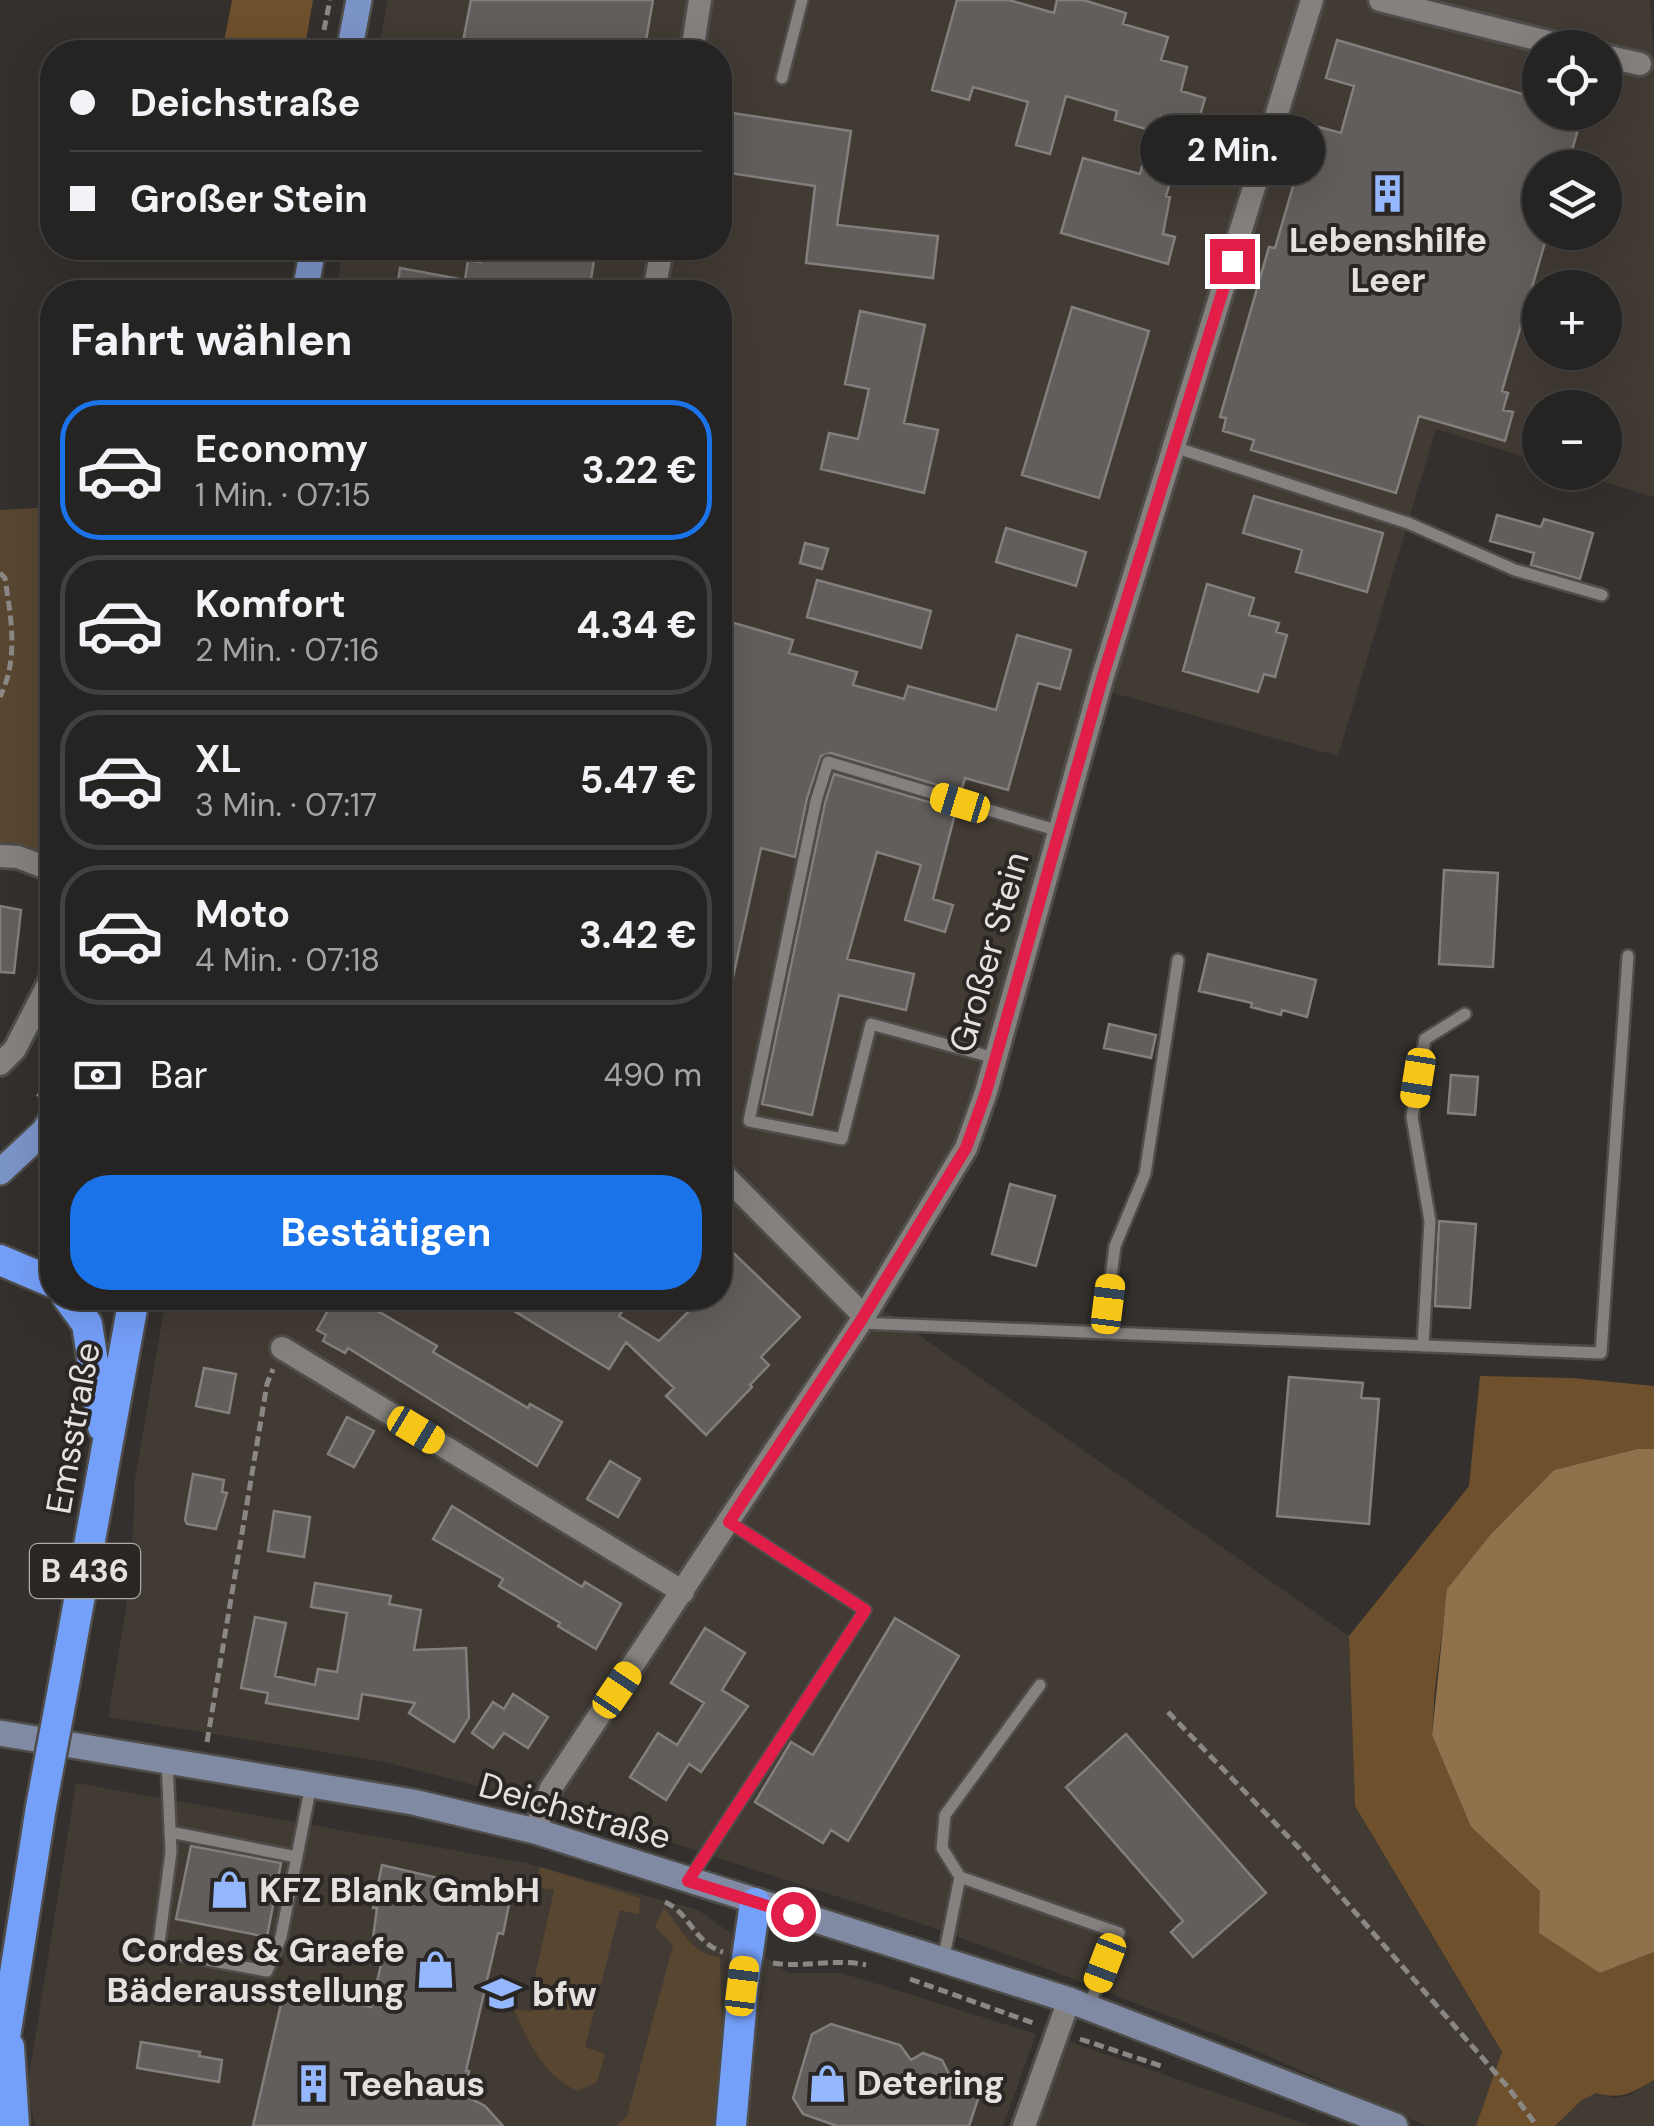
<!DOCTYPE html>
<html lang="de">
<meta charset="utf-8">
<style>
:root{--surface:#262422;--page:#2e2c2a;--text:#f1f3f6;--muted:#a4a4a5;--line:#424140;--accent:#1a73e8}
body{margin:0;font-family:"DM Sans",sans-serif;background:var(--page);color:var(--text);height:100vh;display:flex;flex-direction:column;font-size:38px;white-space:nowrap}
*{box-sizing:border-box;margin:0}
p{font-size:32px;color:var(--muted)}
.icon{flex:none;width:55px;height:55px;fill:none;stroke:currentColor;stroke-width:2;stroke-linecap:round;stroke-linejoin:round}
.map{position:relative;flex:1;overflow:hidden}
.side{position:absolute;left:40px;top:280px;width:692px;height:1030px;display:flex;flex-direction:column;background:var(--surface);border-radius:40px;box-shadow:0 10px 40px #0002,0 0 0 2px var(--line)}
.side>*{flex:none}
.top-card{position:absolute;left:40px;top:40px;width:692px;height:220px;border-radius:40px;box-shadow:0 10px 40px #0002,0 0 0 2px var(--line);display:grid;align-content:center;height:220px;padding:0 30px;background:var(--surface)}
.fabs{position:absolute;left:1522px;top:30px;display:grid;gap:20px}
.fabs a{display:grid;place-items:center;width:100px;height:100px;border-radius:50%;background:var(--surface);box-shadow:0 10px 40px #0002,0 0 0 2px var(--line);font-size:50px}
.end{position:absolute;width:45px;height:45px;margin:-22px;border:12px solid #e11d48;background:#fff;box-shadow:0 0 0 5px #fff}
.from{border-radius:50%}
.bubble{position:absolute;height:70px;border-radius:35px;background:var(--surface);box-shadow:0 10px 40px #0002,0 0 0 2px var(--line);font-size:32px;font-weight:700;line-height:70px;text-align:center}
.car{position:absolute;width:30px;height:60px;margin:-30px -15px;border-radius:12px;box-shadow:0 0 8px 2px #0007;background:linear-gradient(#f5c518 24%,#345 0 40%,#f5c518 0 76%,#345 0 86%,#f5c518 0)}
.top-card b{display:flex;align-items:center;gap:35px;height:95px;font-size:38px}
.top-card b+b{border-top:2px solid var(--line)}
.top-card i{width:25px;height:25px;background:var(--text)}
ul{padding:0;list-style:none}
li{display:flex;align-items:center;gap:30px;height:140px;margin:0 20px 15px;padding:0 10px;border:5px solid var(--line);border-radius:40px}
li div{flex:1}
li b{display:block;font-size:38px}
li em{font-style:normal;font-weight:700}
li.selected{border-color:var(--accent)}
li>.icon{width:90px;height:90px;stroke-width:1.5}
h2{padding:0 30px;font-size:45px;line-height:120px}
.pay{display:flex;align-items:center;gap:25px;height:110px;padding:0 30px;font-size:38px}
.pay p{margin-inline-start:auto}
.action{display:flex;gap:20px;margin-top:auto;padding:20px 30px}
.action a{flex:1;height:115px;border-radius:40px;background:var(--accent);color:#fff;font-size:40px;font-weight:700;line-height:115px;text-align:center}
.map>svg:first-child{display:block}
.built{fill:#423b34;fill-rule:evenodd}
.green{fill:#584631}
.forest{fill:#6f502d}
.water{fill:#91704c}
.building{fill:#615e5b;stroke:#827f7c;stroke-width:2.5}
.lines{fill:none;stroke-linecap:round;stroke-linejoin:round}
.lane-casing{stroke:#4f4d4a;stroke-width:16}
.street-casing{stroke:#4f4d4a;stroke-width:28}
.secondary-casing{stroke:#4f4d4a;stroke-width:30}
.primary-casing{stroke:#4f4d4a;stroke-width:30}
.highway-casing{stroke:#4f4d4a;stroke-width:35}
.path{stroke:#8a8785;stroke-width:5;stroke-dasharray:10 5;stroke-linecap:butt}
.lane{stroke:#84817e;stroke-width:11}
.street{stroke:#84817e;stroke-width:22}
.secondary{stroke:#808aa3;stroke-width:25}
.primary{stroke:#7b94c8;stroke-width:25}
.highway{stroke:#75a0f9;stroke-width:30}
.highway-bridge-casing{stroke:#4f4d4a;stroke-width:35;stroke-linecap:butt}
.highway-bridge{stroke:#75a0f9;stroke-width:30}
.route{stroke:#e11d48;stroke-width:12}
.labels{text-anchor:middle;stroke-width:8;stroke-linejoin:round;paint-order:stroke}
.shield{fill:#292623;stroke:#acaaa7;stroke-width:2.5}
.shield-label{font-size:32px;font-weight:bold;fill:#e4e2e0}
.poi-label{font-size:35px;font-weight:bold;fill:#e4e2e0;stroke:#292623;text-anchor:start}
.street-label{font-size:35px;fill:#e4e2e0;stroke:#292623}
</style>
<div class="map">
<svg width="1654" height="2126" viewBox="0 0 1654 2126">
<rect width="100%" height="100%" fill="#33302d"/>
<!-- built -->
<path class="built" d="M388,0H1650L1654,67V497L1575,473L1605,472V408H1540V462L1436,429L1338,756L1110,692L975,1153L879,1307L1349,1636L1355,1806L1502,2052L1476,2126H1427L1243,2045L1050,1970L931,1927L574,1811L385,1762L108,1717L131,1578L135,1479L166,1298H720V292H336L343,248H720V52H378ZM1540,48H1605V112H1540ZM1540,168H1605V232H1540ZM1540,288H1605V352H1540Z
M76,1783L526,1863L698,1910L788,1973H842L1036,2034L1003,2126H35L27,2089Z
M1068,2041L1311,2126H1038Z
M1654,2080V2126H1555L1582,2100L1596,2093L1615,2098L1630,2095Z"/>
<!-- green -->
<path class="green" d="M52,507V856L16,843L0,842V510Z
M540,1867L640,1898L639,1915L620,1910L585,2047L605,2054L597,2082L578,2091C545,2077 527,2041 514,2009L532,2012L531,1995L554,1890L535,1887Z
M664,1908C682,1928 689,1954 720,1957L722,2033L714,2126H616L627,2116L673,1945L655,1927Z"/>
<!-- forest -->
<path class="forest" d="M232,0H313L304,52H222Z
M1480,1376L1572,1378L1654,1386V1449H1637L1554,1470L1490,1535L1448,1588L1435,1689L1432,1735L1471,1827L1541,1891L1600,1973L1654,1952V2080C1632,2093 1621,2100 1596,2093L1582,2100L1555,2126H1476L1502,2052L1355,1806L1349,1636L1469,1486Z"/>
<!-- water -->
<path class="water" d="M1637,1449H1654V1952L1600,1973L1539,1933L1540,1891L1471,1827L1432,1735L1447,1589L1490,1535L1554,1470Z"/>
<!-- building -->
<path class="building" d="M471,0H653L644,52H570L532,46L531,52H461Z
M957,0H1009L1054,13L1057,0H1083L1126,13L1123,24L1168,37L1161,60L1187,67L1181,91L1205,98L1197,126L1161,116L1156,132L1115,120L1117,111L1066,96L1050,154L1016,145L1028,102L973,87L969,100L932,90Z
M1337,40L1540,99V112H1583L1567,168H1540V232H1548L1502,391L1508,393L1503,410L1513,412L1505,441L1419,416L1396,493L1251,450L1254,440L1223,431L1226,418L1220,417L1269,247L1275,248L1297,173L1305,175L1319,127L1341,133L1354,86L1326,78Z
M732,113L851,131L837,225L938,236L933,278L806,263L815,186L723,172Z
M1083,158L1140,174L1144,158L1170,166L1165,181L1170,183L1166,196L1170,197L1163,234L1175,237L1168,264L1061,233Z
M483,248H596L589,292H418L397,289L400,268L465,280L468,260L481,262Z
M1072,307L1149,331L1099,498L1022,475Z
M860,311L925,325L904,423L938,430L924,493L821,469L829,433L858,439L869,389L845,384Z
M1254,496L1383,533L1367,592L1296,572L1302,550L1243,533Z
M1497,515L1541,527L1544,519L1593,533L1580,579L1531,565L1534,553L1490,541Z
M1006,528L1086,552L1076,586L996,562Z
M805,543L828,549L822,569L800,563Z
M817,580L931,611L921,648L807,617Z
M1207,584L1254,598L1249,615L1279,623L1276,632L1287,635L1275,677L1264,674L1258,692L1183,671Z
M720,619L793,640L789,653L857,672L853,685L904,699L908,686L996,710L1017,635L1071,650L1060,689L1038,683L1008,790L965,778L961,792L831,753L821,756L807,798L795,857L761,848L729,996L720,995Z
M834,774L956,810L933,899L953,905L945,932L905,920L921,865L877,852L847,959L914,974L906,1010L839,995L812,1115L762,1104L825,803Z
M1444,870L1498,873L1493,967L1439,964Z
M0,906L21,910L14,973L0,972Z
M1208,954L1316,980L1307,1017L1282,1010L1281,1015L1251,1007L1252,1003L1199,991Z
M1109,1024L1156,1035L1151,1058L1104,1048Z
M1451,1075L1478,1077L1475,1115L1448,1113Z
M1010,1184L1055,1196L1036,1266L992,1254Z
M1439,1221L1476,1224L1470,1308L1435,1306Z
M720,1240L800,1317L761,1357L769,1365L750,1385L752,1387L706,1435L666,1396L674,1388L626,1342L609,1369L493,1298H631L619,1316L659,1341L702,1298H720Z
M335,1298H377L371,1307L437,1346L433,1352L528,1408L530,1404L562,1422L537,1466L348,1348L345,1353L323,1341L326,1335L317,1330Z
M204,1368L236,1374L229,1413L196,1406Z
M1289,1377L1363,1383L1361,1398L1379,1399L1369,1524L1277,1516Z
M347,1417L374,1431L354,1467L328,1454Z
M610,1461L640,1479L618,1517L587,1499Z
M193,1474L224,1480L222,1492L227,1493L216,1529L187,1524L185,1520Z
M452,1506L582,1587L585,1582L621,1604L596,1649L558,1626L560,1623L499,1586L503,1579L433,1539Z
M274,1511L310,1517L304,1557L268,1551Z
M315,1583L391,1596L389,1604L421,1610L414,1650L466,1648L469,1718L454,1742L409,1713L415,1703L362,1694L358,1719L266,1703L268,1693L241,1688L255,1617L286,1623L275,1676L315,1685L318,1669L337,1672L347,1613L311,1607Z
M895,1618L959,1656L848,1841L831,1830L823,1843L755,1802L791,1742L813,1755Z
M705,1628L745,1653L722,1690L748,1706L701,1772L689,1764L666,1800L630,1777L658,1733L677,1745L704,1703L671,1683Z
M513,1694L548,1717L528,1748L504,1733L493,1748L472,1733L493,1702L504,1709Z
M1126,1734L1266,1893L1193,1957L1171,1932L1183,1921L1066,1787Z
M191,1846L281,1863L267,1937L176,1919Z
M382,1865L511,1895L503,1934L498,1933L466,2071H469L464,2095L485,2106L503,2126H253L283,1995L303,1999L304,1992L371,2007L385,1948L372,1945L377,1908H373Z
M831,2024L900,2045L911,2060L923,2053L942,2060L954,2084L980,2093L969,2126H837L803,2114L793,2098L812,2034Z
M141,2042L200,2052L199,2056L222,2060L219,2082L137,2068Z"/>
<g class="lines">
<defs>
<path id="lane" d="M782,78L802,0
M1174,447L1408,523L1515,570L1602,595
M995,1058L871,1024L842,1139L749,1121L816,801L828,762L1059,831
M860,1323L1601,1353L1628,956
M1104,1332L1115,1246L1145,1174L1178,960
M1423,1346L1430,1221L1412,1117L1425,1039L1465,1014
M167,1761L171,1852L158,1951L267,1971L281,1937L311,1785
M170,1832L297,1857
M960,1877L942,1848L945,1815L1040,1685
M688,1881L865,1610L729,1522
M943,1961L960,1877L1119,1933L1088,2008"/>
<path id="street" d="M1380,0L1572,48
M692,52L700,0
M1605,56L1640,64
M654,292L662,248
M0,856L18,857L52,870
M0,1064L15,1049L52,977
M720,1171L864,1316
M282,1348L683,1592
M535,1831L551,1788L860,1323L966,1148L986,1092L1102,679L1312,0
M1024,2126L1069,2000"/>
<path id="secondary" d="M0,1733L413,1802L535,1831L1069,2000L1395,2126"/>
<path id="primary" d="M349,52L359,0
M305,292L313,248
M0,1172L44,1131L52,1118"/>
<path id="highway" d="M0,1260L52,1282
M68,1298L87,1324L103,1427
M63,1689L134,1298
M9,2047L14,2126
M0,2069L41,1807
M731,2126L743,1986L755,1903"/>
</defs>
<!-- lane casing -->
<use href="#lane" class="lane-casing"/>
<!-- street casing -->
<use href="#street" class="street-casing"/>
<!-- secondary casing -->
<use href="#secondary" class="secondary-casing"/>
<!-- primary casing -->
<use href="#primary" class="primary-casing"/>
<!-- highway casing -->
<use href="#highway" class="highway-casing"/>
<!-- path -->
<path class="path" d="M324,30L330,0
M0,573L5,578C11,619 19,658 0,697
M38,1097L52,1078
M1168,1712L1298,1847L1507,2086L1537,2126
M207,1742L267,1384L273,1369
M665,1902C690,1913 694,1943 723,1952
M773,1963C804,1968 835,1958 866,1965
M910,1979L1036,2024
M1080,2039L1164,2067"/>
<!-- lane -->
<use href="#lane" class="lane"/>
<!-- street -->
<use href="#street" class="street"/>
<!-- secondary -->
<use href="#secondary" class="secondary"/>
<!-- primary -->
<use href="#primary" class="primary"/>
<!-- highway -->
<use href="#highway" class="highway"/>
<defs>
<path id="highway-bridge" d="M41,1807L63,1689"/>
</defs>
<!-- highway-bridge casing -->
<use href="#highway-bridge" class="highway-bridge-casing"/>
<!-- highway-bridge -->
<use href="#highway-bridge" class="highway-bridge"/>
</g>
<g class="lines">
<!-- route -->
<path class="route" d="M793,1914L688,1881L865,1610L729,1522L860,1322L966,1148L986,1092L1102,679L1232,261"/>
</g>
<!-- icons -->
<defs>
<symbol id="building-bare" viewBox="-9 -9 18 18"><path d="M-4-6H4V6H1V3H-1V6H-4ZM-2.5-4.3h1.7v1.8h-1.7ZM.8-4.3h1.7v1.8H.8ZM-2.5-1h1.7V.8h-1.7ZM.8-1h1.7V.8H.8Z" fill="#94b7fd" stroke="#292623" stroke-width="2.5" paint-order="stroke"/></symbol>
<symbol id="shop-bare" viewBox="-9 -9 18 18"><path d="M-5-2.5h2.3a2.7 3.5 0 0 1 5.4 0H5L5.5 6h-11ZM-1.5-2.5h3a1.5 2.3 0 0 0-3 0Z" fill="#94b7fd" stroke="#292623" stroke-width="2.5" paint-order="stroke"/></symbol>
<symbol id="school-bare" viewBox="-9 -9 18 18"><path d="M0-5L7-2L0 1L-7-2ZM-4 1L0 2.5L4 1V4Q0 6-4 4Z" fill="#94b7fd" stroke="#292623" stroke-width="2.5" paint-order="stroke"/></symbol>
</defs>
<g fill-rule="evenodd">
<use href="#building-bare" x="1360" y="166" width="55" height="55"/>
<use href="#shop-bare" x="202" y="1862" width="55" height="55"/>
<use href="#shop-bare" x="408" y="1942" width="55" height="55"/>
<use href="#school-bare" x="474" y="1966" width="55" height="55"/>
<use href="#shop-bare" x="800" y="2056" width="55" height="55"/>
<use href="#building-bare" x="286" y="2056" width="55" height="55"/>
</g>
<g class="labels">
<!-- shield labels -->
<rect class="shield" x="30" y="1544" width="110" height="54" rx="8"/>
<g class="shield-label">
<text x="85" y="1582">B 436</text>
</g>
<!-- poi labels -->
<g class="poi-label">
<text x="1388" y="252" text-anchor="middle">Lebenshilfe<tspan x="1388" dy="40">Leer</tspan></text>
<text x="259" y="1902">KFZ Blank GmbH</text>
<text x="405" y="1962" text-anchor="end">Cordes &amp; Graefe<tspan x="405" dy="40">Bäderausstellung</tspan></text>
<text x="532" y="2006">bfw</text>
<text x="857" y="2095">Detering</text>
<text x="343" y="2096">Teehaus</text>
</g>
<!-- street labels -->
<g class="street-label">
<text transform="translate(989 952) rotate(-74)" y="12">Großer Stein</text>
<text transform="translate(73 1428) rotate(-80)" y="12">Emsstraße</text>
<text transform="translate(575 1811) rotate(16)" y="12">Deichstraße</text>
</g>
</g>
</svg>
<div class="fabs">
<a><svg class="icon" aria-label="locate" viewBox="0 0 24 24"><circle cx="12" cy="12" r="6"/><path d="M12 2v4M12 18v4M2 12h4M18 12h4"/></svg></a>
<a><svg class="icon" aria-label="layers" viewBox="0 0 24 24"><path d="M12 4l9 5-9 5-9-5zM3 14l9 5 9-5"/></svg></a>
<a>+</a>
<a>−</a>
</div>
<i class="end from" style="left:793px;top:1914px"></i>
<i class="end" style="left:1232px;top:261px"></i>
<div class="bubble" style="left:1140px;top:115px;width:185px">2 Min.</div>
<i class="car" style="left:960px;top:803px;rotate:287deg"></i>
<i class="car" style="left:1418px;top:1078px;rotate:189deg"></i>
<i class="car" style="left:1108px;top:1304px;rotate:7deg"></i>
<i class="car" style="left:416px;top:1430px;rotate:121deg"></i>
<i class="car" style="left:617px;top:1690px;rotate:34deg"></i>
<i class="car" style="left:1105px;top:1963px;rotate:201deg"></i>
<i class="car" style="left:742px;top:1986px;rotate:7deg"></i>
<div class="top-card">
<b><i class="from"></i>Deichstraße</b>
<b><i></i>Großer Stein</b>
</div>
<section class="side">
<h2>Fahrt wählen</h2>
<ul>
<li class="selected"><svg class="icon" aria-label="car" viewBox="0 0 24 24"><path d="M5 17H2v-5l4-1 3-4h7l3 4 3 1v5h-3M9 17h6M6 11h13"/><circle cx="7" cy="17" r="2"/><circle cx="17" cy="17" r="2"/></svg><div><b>Economy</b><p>1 Min. · 07:15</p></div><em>3.22 €</em></li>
<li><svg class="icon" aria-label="car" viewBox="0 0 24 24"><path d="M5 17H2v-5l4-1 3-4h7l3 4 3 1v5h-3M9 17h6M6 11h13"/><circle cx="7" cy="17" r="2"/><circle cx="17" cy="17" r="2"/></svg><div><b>Komfort</b><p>2 Min. · 07:16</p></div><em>4.34 €</em></li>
<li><svg class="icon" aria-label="car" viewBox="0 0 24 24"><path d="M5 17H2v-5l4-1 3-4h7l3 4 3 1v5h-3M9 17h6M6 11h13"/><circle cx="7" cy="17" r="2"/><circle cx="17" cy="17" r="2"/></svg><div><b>XL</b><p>3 Min. · 07:17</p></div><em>5.47 €</em></li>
<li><svg class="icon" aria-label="car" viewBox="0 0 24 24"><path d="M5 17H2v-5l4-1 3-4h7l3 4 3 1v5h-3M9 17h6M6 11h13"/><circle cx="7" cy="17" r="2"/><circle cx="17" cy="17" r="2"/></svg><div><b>Moto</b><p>4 Min. · 07:18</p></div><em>3.42 €</em></li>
</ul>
<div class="pay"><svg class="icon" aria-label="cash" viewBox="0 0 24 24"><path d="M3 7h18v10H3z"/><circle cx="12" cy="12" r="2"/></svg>Bar<p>490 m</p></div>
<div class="action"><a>Bestätigen</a></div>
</section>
</div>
